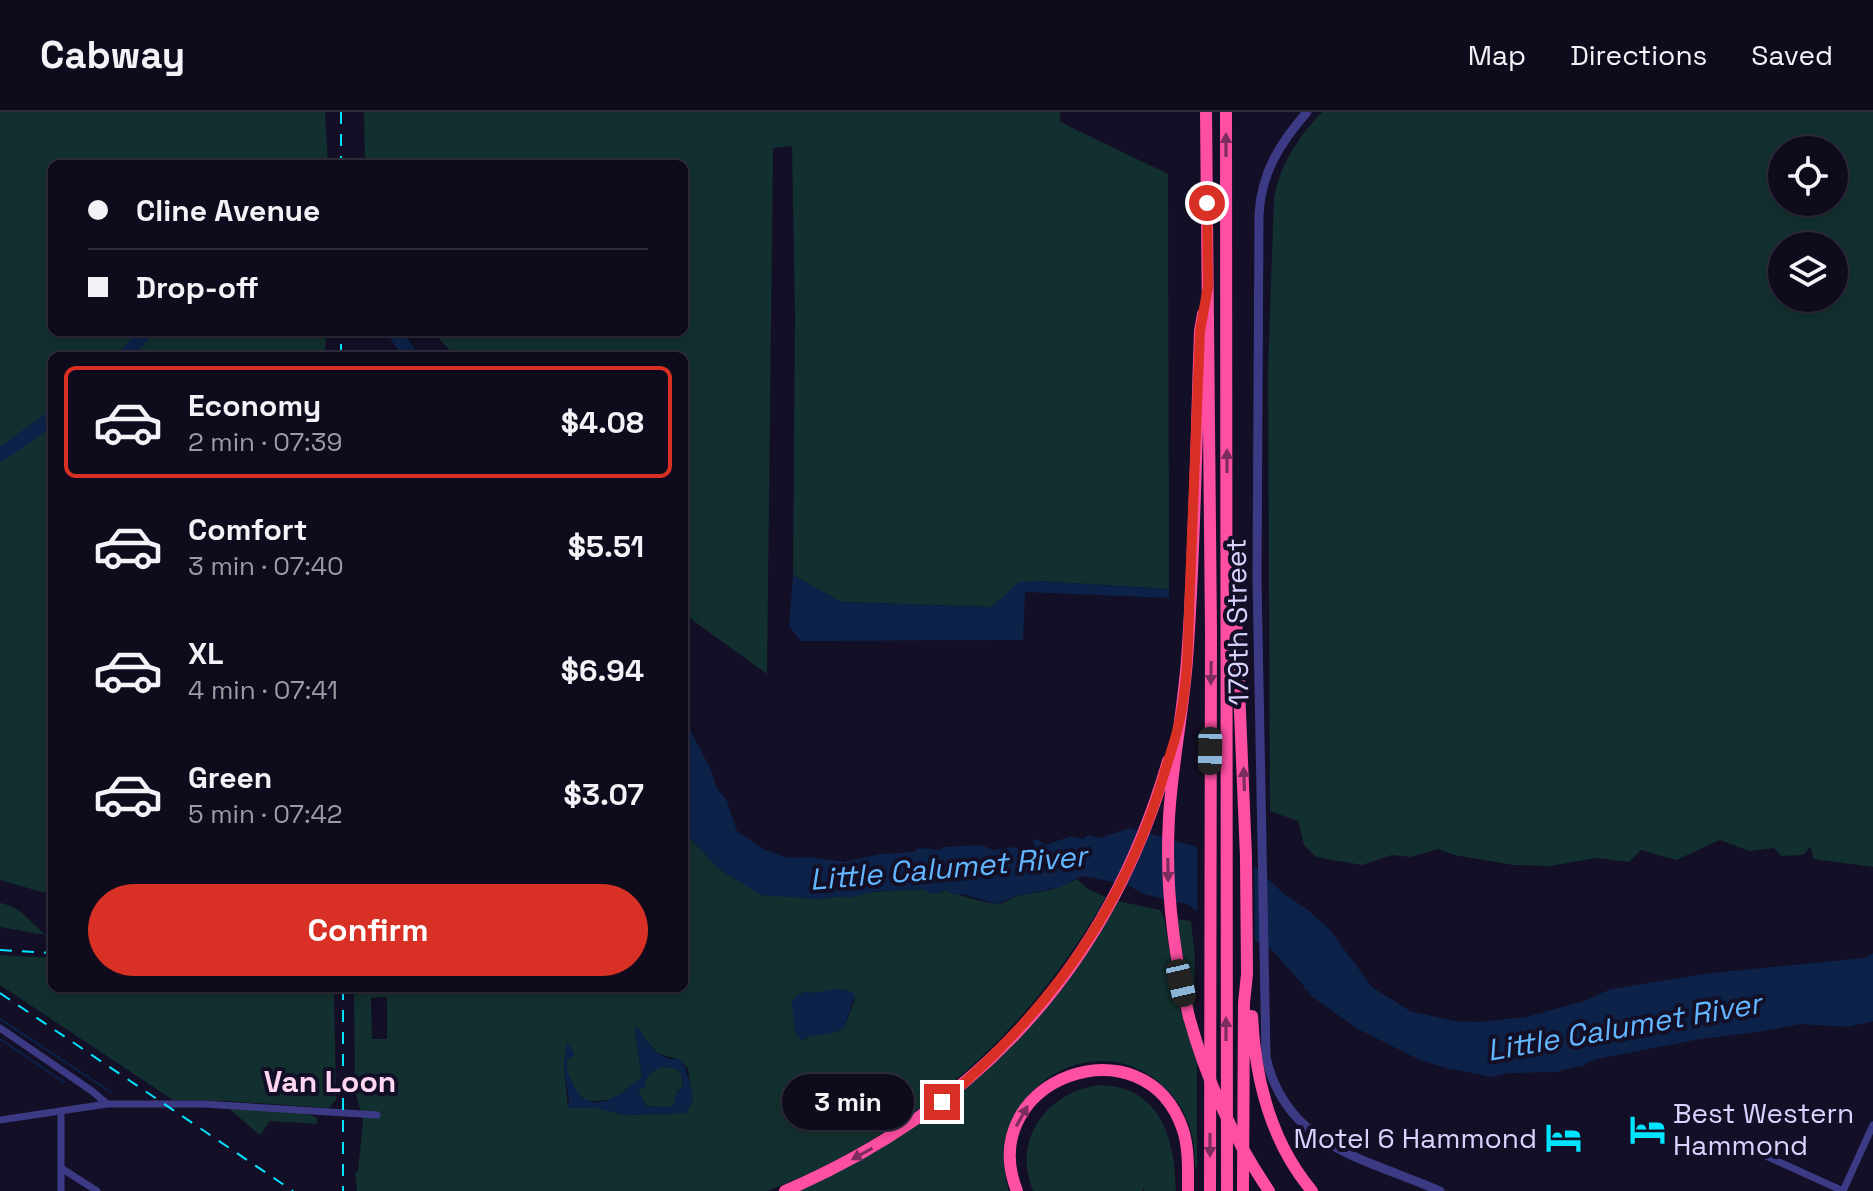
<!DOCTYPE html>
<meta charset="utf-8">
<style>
:root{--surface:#0e0b1c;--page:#1c1929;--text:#f1f3f6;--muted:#9b9ba3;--line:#2e2b3b;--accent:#d93025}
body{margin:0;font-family:"Space Grotesk",sans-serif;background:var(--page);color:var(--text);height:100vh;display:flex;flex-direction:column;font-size:30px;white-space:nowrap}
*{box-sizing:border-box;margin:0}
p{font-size:26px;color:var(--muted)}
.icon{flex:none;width:44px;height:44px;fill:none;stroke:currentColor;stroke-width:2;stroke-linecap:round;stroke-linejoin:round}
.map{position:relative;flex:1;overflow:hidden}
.side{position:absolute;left:48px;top:240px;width:640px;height:640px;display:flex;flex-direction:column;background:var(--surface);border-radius:12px;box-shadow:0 4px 12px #0003,0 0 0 2px var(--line)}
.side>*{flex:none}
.top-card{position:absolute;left:48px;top:48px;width:640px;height:176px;border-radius:12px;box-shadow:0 4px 12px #0003,0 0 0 2px var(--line);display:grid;align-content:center;height:176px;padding:0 40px;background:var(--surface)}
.buttons{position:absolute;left:1768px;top:24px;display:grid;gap:16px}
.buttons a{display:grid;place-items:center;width:80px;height:80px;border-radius:50%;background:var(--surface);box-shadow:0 4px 12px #0003,0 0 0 2px var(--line);font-size:40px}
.end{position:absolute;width:36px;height:36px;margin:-18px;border:10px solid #d93025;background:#fff;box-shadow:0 0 0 4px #fff}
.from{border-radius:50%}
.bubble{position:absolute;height:56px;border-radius:28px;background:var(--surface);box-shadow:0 4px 12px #0003,0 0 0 2px var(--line);font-size:26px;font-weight:800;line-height:56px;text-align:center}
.car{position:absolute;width:24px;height:48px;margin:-24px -12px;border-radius:10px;box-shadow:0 0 6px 2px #0007;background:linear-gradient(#222 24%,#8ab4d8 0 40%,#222 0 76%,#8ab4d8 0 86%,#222 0)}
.top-card b{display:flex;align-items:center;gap:28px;height:76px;font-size:30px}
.top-card b+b{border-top:2px solid var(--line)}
.top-card i{width:20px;height:20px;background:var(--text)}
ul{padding:14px 0 0;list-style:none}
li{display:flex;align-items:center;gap:24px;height:112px;margin:0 16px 12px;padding:0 24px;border:4px solid transparent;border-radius:12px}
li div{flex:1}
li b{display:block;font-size:30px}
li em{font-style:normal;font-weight:800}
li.current{border-color:var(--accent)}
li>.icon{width:72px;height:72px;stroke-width:1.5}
.primary-button{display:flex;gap:16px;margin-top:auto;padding:16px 40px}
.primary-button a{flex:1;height:92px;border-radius:48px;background:var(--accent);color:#fff;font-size:32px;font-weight:800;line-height:92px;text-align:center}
header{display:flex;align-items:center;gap:48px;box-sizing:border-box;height:112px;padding:0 40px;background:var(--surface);border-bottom:2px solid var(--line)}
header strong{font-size:38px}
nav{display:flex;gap:44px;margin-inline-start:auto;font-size:28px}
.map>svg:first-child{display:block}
.green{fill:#12302f;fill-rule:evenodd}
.water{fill:#0c2248;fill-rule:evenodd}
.pier{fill:#130f26}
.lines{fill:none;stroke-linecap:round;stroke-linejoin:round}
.stream{stroke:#0c2248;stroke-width:2}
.river{stroke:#0c2248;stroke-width:14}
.minor{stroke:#3d3a85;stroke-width:7}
.tertiary{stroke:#3d3a85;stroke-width:9}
.motorway{stroke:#ff4fa3;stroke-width:12}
.rail{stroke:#00e5ff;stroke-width:2;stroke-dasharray:12 10;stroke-linecap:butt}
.motorway-bridge{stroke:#ff4fa3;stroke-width:12}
.oneway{fill:#7d2c5e}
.route{stroke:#d93025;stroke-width:10}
.labels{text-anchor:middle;stroke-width:8;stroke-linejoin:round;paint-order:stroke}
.street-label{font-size:28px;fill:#d9d4ff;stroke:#130f26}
.poi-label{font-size:28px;fill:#d9d4ff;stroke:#130f26;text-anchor:start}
.water-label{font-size:30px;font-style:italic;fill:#62b6ff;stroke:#130f26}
.neighbourhood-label{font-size:30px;font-weight:bold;fill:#ffd6f0;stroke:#130f26}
</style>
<header>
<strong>Cabway</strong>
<nav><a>Map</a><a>Directions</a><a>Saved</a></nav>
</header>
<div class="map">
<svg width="1873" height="1079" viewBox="0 0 1873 1079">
<rect width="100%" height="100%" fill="#130f26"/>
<!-- green -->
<path class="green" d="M0,0H325L328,52H52V220H326L325,244H52V783L0,768Z
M364,0H1060V10L1168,62L1169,477L1037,469L991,495L841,490L793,463L795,203L792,34L773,36L767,562L684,502V244H455L433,220H684V52H365Z
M1322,0H1873V755L1814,747L1810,735L1803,743L1781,744L1774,736L1749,739L1720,728L1676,748L1641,738L1629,750L1596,746L1550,754L1513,753L1454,743L1438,737L1411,745L1392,743L1362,753L1316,745L1304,733L1298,709L1270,699L1268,258L1274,86C1281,50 1298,26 1322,0ZM1834,38V90H1782V38ZM1782,134H1834V186H1782Z
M684,727H692L718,756L760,782L820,787L873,780L923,777L937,781L947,778C952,782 993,793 1000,792C1006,791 1011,786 1017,784C1038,780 1058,778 1077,767L1088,777L1106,785C1029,921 913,1023 767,1079H357L355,1061L358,1059L363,1010L355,977L354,876H684ZM846,878L855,887L844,916C830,923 815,920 802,928L795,920L793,894L813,881ZM387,885V927H372L371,886ZM635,917L659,942L681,948L688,957L691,978L685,1001L625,1003L597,996H568L564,952L569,937L566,955L568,963L579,985L586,989L613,988L642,965Z
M1118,789L1160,798L1164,806L1179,893L1197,950V1059C1194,1053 1195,1044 1194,1036C1192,1016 1184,996 1170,981C1099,903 979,980 1009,1079H795L985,958Z
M0,791C20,794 30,810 46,823L0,815Z
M1176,807L1191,809L1195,845L1194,902Z
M0,843L52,846V876H334L336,988L329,996L228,989L173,988L0,873Z
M663,955L675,956L681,960L683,975L677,979L675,992L668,996L646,994L638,978L654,957Z
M1100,973C1162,975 1175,1028 1176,1079H1144V1076L1142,1079H1033C1011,1027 1048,979 1100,973Z
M228,996L306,1001L317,1006V1012L270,1009L260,1023Z"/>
<!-- water -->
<path class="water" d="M793,463L841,490L991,495L1019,470L1037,469L1169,477V486L1025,480L1023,528L801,529L789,514Z
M684,606L711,658L716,675L727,689L737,719L765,738L788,746L811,745L844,750L881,742L914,740L919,736L939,738L944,735L981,733L993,738L1014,735L1032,741L1036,736L1033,728L1037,727L1046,733L1071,724L1083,727L1088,723L1100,726L1130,716L1250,750L1283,781L1308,798L1330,818L1372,875L1410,899L1454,909L1480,910L1526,905L1584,889L1611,877L1703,862L1864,846L1873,841V909L1848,915L1800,912L1759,920L1700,927L1597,947L1586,951L1583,955L1578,954L1556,960L1509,961L1492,965L1446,956L1418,947L1358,917L1311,884L1307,878L1305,879L1304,874L1271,837L1201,803L1187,792L1143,782L1128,773L1082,764L1060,775L1016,784L997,792L962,782L953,783L947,778L932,782L923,777L873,780L848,786L839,784L820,787L760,783L718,756L684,720Z
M837,877L852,880L855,883L844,916C831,925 815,920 802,928C790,921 796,903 791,891L796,884L806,879L813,881Z
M635,916H638C645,927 656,944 670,947C677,948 675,944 682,949C685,952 692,979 693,985C693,991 689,997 685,1001L625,1003L597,996H568L569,989L564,952L567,930L575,943L567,948C566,959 569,963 573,972C589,1008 622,983 642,964ZM663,955L675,956L681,960L683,975L676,981L675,992L668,996L646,994L638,978L645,975C644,964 654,958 663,955Z"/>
<!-- pier -->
<path class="pier" d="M1197,730L1230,737L1254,749L1255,833L1197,805Z"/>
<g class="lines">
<!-- stream -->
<path class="stream" d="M0,907L111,980
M0,927L64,970"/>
<!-- river -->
<path class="river" d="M394,220L411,244
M126,244L145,220
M0,343L52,306"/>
<!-- minor -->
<path class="minor" d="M0,916L92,979L107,992H203L377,1003
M61,999V1079
M0,1008L107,992
M1766,1044L1843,1079
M61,1056L97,1079
M1843,1079L1873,1013"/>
<!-- tertiary -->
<path class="tertiary" d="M1307,0C1280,31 1261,61 1259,103L1257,467L1266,945C1286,1035 1367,1047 1440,1079"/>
<!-- motorway -->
<path class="motorway" d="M1206,0L1211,521L1210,1079
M1226,0L1227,1079
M1234,455L1246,745L1247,862L1244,891L1243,1079
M1252,904C1255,967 1270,1029 1312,1079
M1189,905C1173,839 1165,774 1169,706C1172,653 1183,601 1187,548C1195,439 1196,329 1200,219L1203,202
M785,1079C980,995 1109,853 1168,649
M1017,1079C973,967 1145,905 1183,1018C1189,1037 1188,1059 1188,1079"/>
<!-- rail -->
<path class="rail" d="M341,0V52
M341,244V220
M0,838L52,841
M343,876V1079
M0,881L293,1079"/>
<!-- motorway-bridge -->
<path class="motorway-bridge" d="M1189,905C1206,967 1233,1026 1269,1079"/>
</g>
<!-- one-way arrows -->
<defs><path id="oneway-solid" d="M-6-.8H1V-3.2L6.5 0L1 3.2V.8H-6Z" transform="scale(2)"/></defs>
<g class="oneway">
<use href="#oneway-solid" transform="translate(1226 33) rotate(-90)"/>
<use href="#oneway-solid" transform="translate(1227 349) rotate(-90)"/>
<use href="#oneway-solid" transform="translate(1211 561) rotate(91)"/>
<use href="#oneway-solid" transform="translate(1244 667) rotate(-92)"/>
<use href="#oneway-solid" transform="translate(1168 758) rotate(89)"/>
<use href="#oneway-solid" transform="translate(1226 917) rotate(-90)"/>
<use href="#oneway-solid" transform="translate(1022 1004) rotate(-61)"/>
<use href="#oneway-solid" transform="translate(1210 1033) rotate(90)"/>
<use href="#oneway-solid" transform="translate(862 1042) rotate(151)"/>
</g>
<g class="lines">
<!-- route -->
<path class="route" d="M942,990C1049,900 1126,794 1165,659C1170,642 1177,624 1180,606C1189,563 1188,518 1190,474C1194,389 1197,304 1200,219L1208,175L1207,91"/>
</g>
<!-- icons -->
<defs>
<symbol id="hotel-bare" viewBox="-9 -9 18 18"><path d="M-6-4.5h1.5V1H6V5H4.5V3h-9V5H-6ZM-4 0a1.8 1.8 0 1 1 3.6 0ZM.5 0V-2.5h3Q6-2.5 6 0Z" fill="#00e5ff" stroke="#130f26" stroke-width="2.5" paint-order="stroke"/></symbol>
</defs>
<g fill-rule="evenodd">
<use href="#hotel-bare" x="1622" y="992" width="51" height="51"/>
<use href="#hotel-bare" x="1538" y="1000" width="51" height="51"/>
</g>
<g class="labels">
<!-- street labels -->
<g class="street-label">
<text transform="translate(1237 510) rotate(-91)" y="10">179th Street</text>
</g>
<!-- poi labels -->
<g class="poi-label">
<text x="1673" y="1011">Best Western<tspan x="1673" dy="32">Hammond</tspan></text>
<text x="1537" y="1036" text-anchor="end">Motel 6 Hammond</text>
</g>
<!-- water labels -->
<g class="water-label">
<text transform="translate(948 756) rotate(-5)" y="10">Little Calumet River</text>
<text transform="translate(1624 915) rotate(-10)" y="10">Little Calumet River</text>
</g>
<!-- neighbourhood labels -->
<g class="neighbourhood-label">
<text x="330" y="980">Van Loon</text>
</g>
</g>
</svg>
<div class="buttons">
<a><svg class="icon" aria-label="locate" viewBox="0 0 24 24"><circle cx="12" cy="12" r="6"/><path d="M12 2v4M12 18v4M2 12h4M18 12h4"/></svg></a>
<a><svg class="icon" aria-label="layers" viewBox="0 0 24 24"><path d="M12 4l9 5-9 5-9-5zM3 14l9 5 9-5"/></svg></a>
</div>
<i class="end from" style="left:1207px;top:91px"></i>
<i class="end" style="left:942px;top:990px"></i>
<div class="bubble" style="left:782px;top:962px;width:132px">3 min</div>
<i class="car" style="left:1210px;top:639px;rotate:181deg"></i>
<i class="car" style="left:1181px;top:871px;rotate:167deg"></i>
<div class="top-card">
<b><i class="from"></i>Cline Avenue</b>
<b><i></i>Drop-off</b>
</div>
<section class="side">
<ul>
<li class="current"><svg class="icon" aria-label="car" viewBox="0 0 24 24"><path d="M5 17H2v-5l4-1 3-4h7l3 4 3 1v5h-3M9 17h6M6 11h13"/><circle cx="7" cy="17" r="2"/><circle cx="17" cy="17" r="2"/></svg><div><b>Economy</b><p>2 min · 07:39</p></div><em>$4.08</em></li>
<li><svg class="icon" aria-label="car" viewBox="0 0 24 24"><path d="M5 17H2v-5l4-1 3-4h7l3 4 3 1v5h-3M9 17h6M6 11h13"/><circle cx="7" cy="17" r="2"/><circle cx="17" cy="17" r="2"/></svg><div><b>Comfort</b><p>3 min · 07:40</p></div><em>$5.51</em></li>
<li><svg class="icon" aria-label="car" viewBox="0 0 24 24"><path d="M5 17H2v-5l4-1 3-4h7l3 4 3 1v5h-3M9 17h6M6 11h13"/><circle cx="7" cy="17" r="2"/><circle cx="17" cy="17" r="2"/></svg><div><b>XL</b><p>4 min · 07:41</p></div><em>$6.94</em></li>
<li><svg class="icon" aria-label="car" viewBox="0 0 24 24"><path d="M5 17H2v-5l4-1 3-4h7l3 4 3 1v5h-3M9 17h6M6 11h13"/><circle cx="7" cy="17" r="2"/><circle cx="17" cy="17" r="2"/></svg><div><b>Green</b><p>5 min · 07:42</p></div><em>$3.07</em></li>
</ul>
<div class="primary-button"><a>Confirm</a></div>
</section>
</div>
